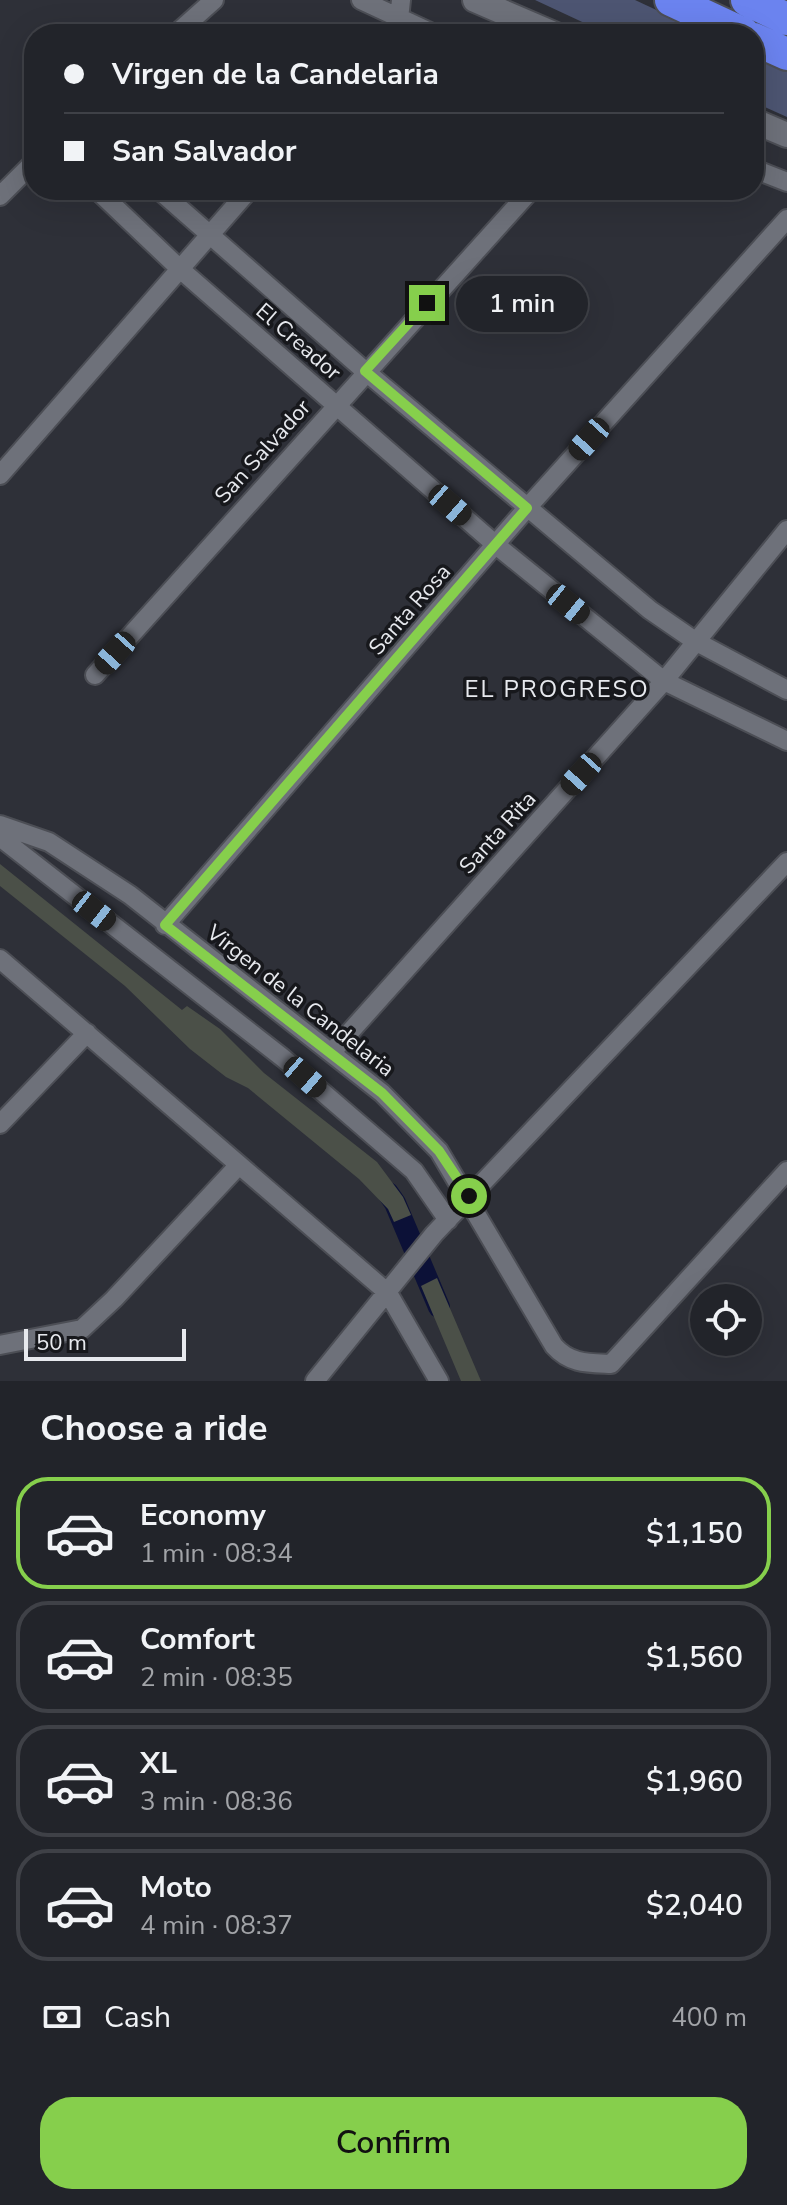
<!DOCTYPE html>
<meta charset="utf-8">
<style>
:root{--surface:#22242a;--page:#2a2c32;--text:#f1f3f6;--muted:#a2a4a8;--line:#3f4147;--accent:#86cf4c}
body{margin:0;font-family:"Nunito Sans",sans-serif;background:var(--page);color:var(--text);height:100vh;display:flex;flex-direction:column;font-size:30px;white-space:nowrap}
*{box-sizing:border-box;margin:0}
p{font-size:26px;color:var(--muted)}
.icon{flex:none;width:44px;height:44px;fill:none;stroke:currentColor;stroke-width:2;stroke-linecap:round;stroke-linejoin:round}
.map{position:relative;height:1381px;overflow:hidden}
.panel{display:flex;flex-direction:column;background:var(--surface);flex:1}
.panel>*{flex:none}
.top-card{position:absolute;left:24px;top:24px;width:740px;height:176px;border-radius:32px;box-shadow:0 8px 32px #0002,0 0 0 2px var(--line);display:grid;align-content:center;height:176px;padding:0 40px;background:var(--surface)}
.controls{position:absolute;left:690px;top:1284px;display:grid;gap:16px}
.controls a{display:grid;place-items:center;width:72px;height:72px;border-radius:50%;background:var(--surface);box-shadow:0 8px 32px #0002,0 0 0 2px var(--line);font-size:40px}
.scale{position:absolute;left:24px;bottom:20px;width:162px;box-sizing:border-box;padding-left:8px;border:4px solid #e7e9ee;border-top:0;font-size:22px;line-height:28px;white-space:nowrap;color:#e7e9ee;-webkit-text-stroke:6px #17181c;paint-order:stroke}
.end{position:absolute;width:36px;height:36px;margin:-18px;border:10px solid #86cf4c;background:#111;box-shadow:0 0 0 4px #111}
.from{border-radius:50%}
.bubble{position:absolute;height:56px;border-radius:28px;background:var(--surface);box-shadow:0 8px 32px #0002,0 0 0 2px var(--line);font-size:26px;font-weight:600;line-height:56px;text-align:center}
.car{position:absolute;width:24px;height:48px;margin:-24px -12px;border-radius:10px;box-shadow:0 0 6px 2px #0007;background:linear-gradient(#222 24%,#8ab4d8 0 40%,#222 0 76%,#8ab4d8 0 86%,#222 0)}
.top-card b{display:flex;align-items:center;gap:28px;height:76px;font-size:30px}
.top-card b+b{border-top:2px solid var(--line)}
.top-card i{width:20px;height:20px;background:var(--text)}
ul{padding:0;list-style:none}
li{display:flex;align-items:center;gap:24px;height:112px;margin:0 16px 12px;padding:0 24px;border:4px solid var(--line);border-radius:32px}
li div{flex:1}
li b{display:block;font-size:30px}
li em{font-style:normal;font-weight:600}
li.selected{border-color:var(--accent)}
li>.icon{width:72px;height:72px;stroke-width:1.5}
h2{padding:0 40px;font-size:36px;line-height:96px}
.pay{display:flex;align-items:center;gap:20px;height:88px;padding:0 40px;font-size:30px}
.pay p{margin-inline-start:auto}
.button{display:flex;gap:16px;margin-top:auto;padding:16px 40px}
.button a{flex:1;height:92px;border-radius:32px;background:var(--accent);color:#111;font-size:32px;font-weight:600;line-height:92px;text-align:center}
.map>svg:first-child{display:block}
.green{fill:#4d5572}
.lines{fill:none;stroke-linecap:round;stroke-linejoin:round}
.canal{stroke:#0c1137;stroke-width:22}
.building{fill:#4b5048}
.street-casing{stroke:#4c4e55;stroke-width:22}
.secondary-casing{stroke:#4c4e55;stroke-width:28}
.highway-casing{stroke:#4c4e55;stroke-width:36}
.street{stroke:#6e717a;stroke-width:18}
.secondary{stroke:#6e717a;stroke-width:24}
.highway{stroke:#6b83ef;stroke-width:32}
.route{stroke:#86cf4c;stroke-width:10}
.labels{text-anchor:middle;stroke-width:7;stroke-linejoin:round;paint-order:stroke}
.street-label{font-size:22px;fill:#e7e9ee;stroke:#17181c}
.neighbourhood-label{font-size:24px;letter-spacing:2px;fill:#e7e9ee;stroke:#17181c}
</style>
<div class="map">
<svg width="787" height="1381" viewBox="0 0 787 1381">
<rect width="100%" height="100%" fill="#2e3038"/>
<!-- green -->
<path class="green" d="M535,0H635L708,34H608Z
M754,54L787,69V117L754,102Z"/>
<g class="lines">
<!-- canal -->
<path class="canal" d="M388,1193L395,1203L439,1307"/>
</g>
<!-- building -->
<path class="building" d="M0,864L182,1010L187,1006L220,1029L264,1073L377,1162L403,1197L411,1215L394,1222L388,1209L359,1179L248,1088L226,1077L190,1049L125,986L0,886Z
M437,1278L481,1381H461L421,1286Z"/>
<g class="lines">
<defs>
<path id="street" d="M361,0L434,34
M176,34L214,0
M391,34L399,19L401,0
M754,169L787,182
M97,190L180,269L496,545L664,681L787,741
M159,190L365,371L650,610L695,641L787,690
M0,196L34,162
M0,475L249,190
M95,675L531,190
M0,825L49,842L130,895L382,1093L439,1151L554,1346C570,1364 588,1363 611,1364L787,1171
M0,837L283,1058L414,1171L448,1220
M165,925L527,508L787,219
M0,959L388,1293L439,1381
M332,1052L664,681L787,530
M0,1124L87,1033
M0,1345L82,1329L114,1299L238,1166
M315,1381L434,1234L787,862"/>
<path id="secondary" d="M475,0L554,34
M754,121L787,135"/>
<path id="highway" d="M671,0L744,34
M747,0L787,19
M754,39L787,54"/>
</defs>
<!-- street casing -->
<use href="#street" class="street-casing"/>
<!-- secondary casing -->
<use href="#secondary" class="secondary-casing"/>
<!-- highway casing -->
<use href="#highway" class="highway-casing"/>
<!-- street -->
<use href="#street" class="street"/>
<!-- secondary -->
<use href="#secondary" class="secondary"/>
<!-- highway -->
<use href="#highway" class="highway"/>
</g>
<g class="lines">
<!-- route -->
<path class="route" d="M427,303L365,371L527,508L165,925L382,1093L439,1151L469,1196"/>
</g>
<g class="labels">
<!-- street labels -->
<g class="street-label">
<text transform="translate(299 341) rotate(41)" y="8">El Creador</text>
<text transform="translate(262 451) rotate(-48)" y="8">San Salvador</text>
<text transform="translate(409 609) rotate(-49)" y="8">Santa Rosa</text>
<text transform="translate(497 832) rotate(-48)" y="8">Santa Rita</text>
<text transform="translate(301 1000) rotate(38)" y="8">Virgen de la Candelaria</text>
</g>
<!-- neighbourhood labels -->
<g class="neighbourhood-label">
<text x="557" y="697">EL PROGRESO</text>
</g>
</g>
</svg>
<div class="controls">
<a><svg class="icon" aria-label="locate" viewBox="0 0 24 24"><circle cx="12" cy="12" r="6"/><path d="M12 2v4M12 18v4M2 12h4M18 12h4"/></svg></a>
</div>
<div class="scale">50 m</div>
<i class="end from" style="left:469px;top:1196px"></i>
<i class="end" style="left:427px;top:303px"></i>
<div class="bubble" style="left:456px;top:276px;width:132px">1 min</div>
<i class="car" style="left:589px;top:439px;rotate:222deg"></i>
<i class="car" style="left:450px;top:505px;rotate:131deg"></i>
<i class="car" style="left:568px;top:604px;rotate:129deg"></i>
<i class="car" style="left:115px;top:653px;rotate:222deg"></i>
<i class="car" style="left:581px;top:774px;rotate:222deg"></i>
<i class="car" style="left:94px;top:911px;rotate:128deg"></i>
<i class="car" style="left:305px;top:1077px;rotate:131deg"></i>
<div class="top-card">
<b><i class="from"></i>Virgen de la Candelaria</b>
<b><i></i>San Salvador</b>
</div>
</div>
<section class="panel">
<h2>Choose a ride</h2>
<ul>
<li class="selected"><svg class="icon" aria-label="car" viewBox="0 0 24 24"><path d="M5 17H2v-5l4-1 3-4h7l3 4 3 1v5h-3M9 17h6M6 11h13"/><circle cx="7" cy="17" r="2"/><circle cx="17" cy="17" r="2"/></svg><div><b>Economy</b><p>1 min · 08:34</p></div><em>$1,150</em></li>
<li><svg class="icon" aria-label="car" viewBox="0 0 24 24"><path d="M5 17H2v-5l4-1 3-4h7l3 4 3 1v5h-3M9 17h6M6 11h13"/><circle cx="7" cy="17" r="2"/><circle cx="17" cy="17" r="2"/></svg><div><b>Comfort</b><p>2 min · 08:35</p></div><em>$1,560</em></li>
<li><svg class="icon" aria-label="car" viewBox="0 0 24 24"><path d="M5 17H2v-5l4-1 3-4h7l3 4 3 1v5h-3M9 17h6M6 11h13"/><circle cx="7" cy="17" r="2"/><circle cx="17" cy="17" r="2"/></svg><div><b>XL</b><p>3 min · 08:36</p></div><em>$1,960</em></li>
<li><svg class="icon" aria-label="car" viewBox="0 0 24 24"><path d="M5 17H2v-5l4-1 3-4h7l3 4 3 1v5h-3M9 17h6M6 11h13"/><circle cx="7" cy="17" r="2"/><circle cx="17" cy="17" r="2"/></svg><div><b>Moto</b><p>4 min · 08:37</p></div><em>$2,040</em></li>
</ul>
<div class="pay"><svg class="icon" aria-label="cash" viewBox="0 0 24 24"><path d="M3 7h18v10H3z"/><circle cx="12" cy="12" r="2"/></svg>Cash<p>400 m</p></div>
<div class="button"><a>Confirm</a></div>
</section>
